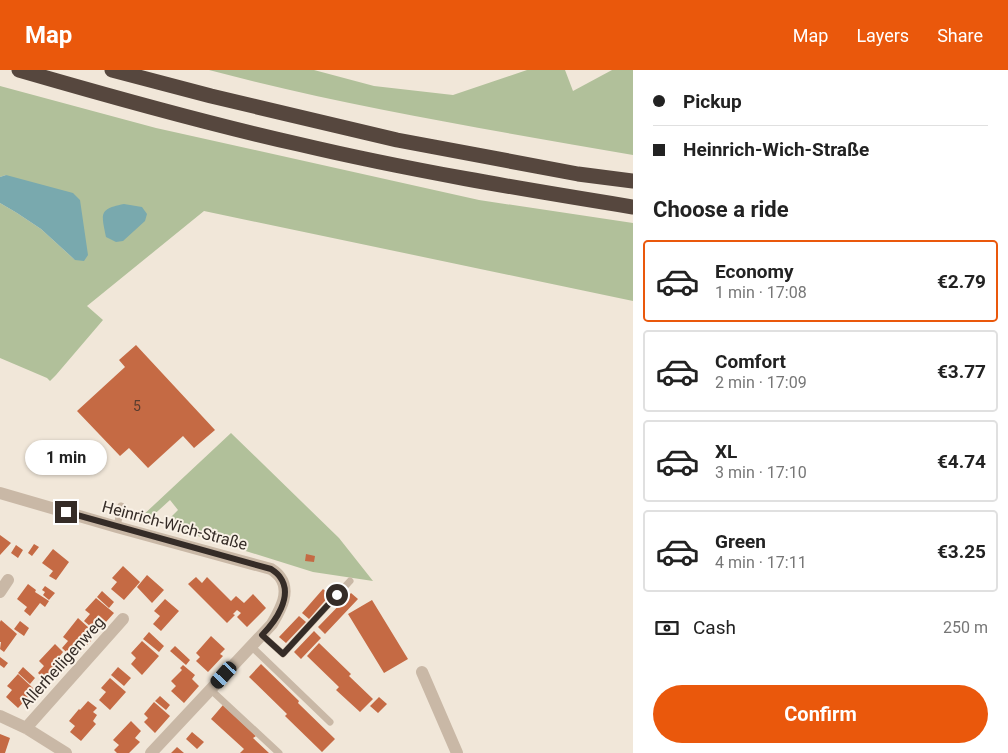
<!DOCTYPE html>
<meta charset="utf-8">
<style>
:root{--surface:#fff;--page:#f6f6f6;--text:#222;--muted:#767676;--line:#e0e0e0;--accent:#ea580c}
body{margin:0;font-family:Roboto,sans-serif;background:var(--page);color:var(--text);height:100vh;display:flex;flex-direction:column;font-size:19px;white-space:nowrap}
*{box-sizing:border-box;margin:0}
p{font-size:16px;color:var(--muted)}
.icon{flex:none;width:28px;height:28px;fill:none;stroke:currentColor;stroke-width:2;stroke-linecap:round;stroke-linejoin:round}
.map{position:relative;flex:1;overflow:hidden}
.sheet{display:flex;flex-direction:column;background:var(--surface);width:375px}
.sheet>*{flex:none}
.banner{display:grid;align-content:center;height:110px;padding:0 20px;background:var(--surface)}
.end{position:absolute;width:22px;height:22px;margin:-11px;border:6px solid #352c27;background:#fff;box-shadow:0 0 0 2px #fff}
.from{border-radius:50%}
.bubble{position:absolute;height:35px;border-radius:18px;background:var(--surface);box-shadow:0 1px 4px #0004;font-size:16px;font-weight:700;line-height:35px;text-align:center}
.car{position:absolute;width:15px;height:30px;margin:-15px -8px;border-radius:6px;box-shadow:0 0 4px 1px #0007;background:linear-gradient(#222 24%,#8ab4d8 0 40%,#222 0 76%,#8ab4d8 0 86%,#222 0)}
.banner b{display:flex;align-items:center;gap:18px;height:48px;font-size:19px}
.banner b+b{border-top:1px solid var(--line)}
.banner i{width:12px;height:12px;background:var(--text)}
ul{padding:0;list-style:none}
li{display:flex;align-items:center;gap:15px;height:82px;margin:0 10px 8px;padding:0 10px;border:2px solid var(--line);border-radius:5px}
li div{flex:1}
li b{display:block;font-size:19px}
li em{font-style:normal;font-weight:700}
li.selected{border-color:var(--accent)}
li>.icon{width:45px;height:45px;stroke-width:1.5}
h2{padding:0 20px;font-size:22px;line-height:60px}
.pay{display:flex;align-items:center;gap:12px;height:55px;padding:0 20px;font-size:19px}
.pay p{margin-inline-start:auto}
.action{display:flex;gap:10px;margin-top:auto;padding:10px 20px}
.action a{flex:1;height:58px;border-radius:30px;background:var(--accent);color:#fff;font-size:20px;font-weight:700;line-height:58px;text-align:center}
header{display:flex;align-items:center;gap:30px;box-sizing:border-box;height:70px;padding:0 25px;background:var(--accent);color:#fff}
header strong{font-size:24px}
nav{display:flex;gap:28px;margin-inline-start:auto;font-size:18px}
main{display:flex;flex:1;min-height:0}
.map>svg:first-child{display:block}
.green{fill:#b1c09a}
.water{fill:#79a9ae}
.building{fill:#c56a44}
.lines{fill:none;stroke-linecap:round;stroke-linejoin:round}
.service{stroke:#c9b8a6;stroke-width:7}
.minor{stroke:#c9b8a6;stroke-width:12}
.motorway{stroke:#56473e;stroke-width:15}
.route{stroke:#352c27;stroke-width:6}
.labels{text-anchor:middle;stroke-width:4;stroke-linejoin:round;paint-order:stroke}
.number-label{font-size:14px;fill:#593c2e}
.street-label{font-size:16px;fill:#352c27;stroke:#f9f1e6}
</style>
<header>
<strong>Map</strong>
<nav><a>Map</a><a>Layers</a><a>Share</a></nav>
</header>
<main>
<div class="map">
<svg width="633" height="683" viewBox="0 0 633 683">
<rect width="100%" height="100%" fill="#f1e7d9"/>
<!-- green -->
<path class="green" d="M209,0H314L374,16L453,25L527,0H565L573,21L612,0H633V85C491,60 348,37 209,0Z
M0,16L156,58L479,130L633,153V231L204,141L87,236L103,250L56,305L50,311L47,308L0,288V133L17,143L41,159L75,190L6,105L0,107Z
M231,363L339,468L373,511L313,502L163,455L178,440L170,430L148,450L140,448Z"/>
<!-- water -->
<path class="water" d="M6,105L73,123L80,130L88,185L84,191L75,190L41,159L17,143L0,133V107Z
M124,134L142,137L147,144L145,151L123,171L116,172L106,167C101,143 99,139 124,134Z"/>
<!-- building -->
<path class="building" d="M136,275L215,360L194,378L183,366L148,398L129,378L120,386L77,341L125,297L119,290Z
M0,465L11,473L0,485Z
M34,474L39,477L32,486L28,483Z
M16,475L23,480L18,488L11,483Z
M53,479L69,492L56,510L49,506L53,501L42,493Z
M306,484L315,486L314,492L305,491Z
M123,496L140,512L124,530L111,519L117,512L112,508Z
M147,505L164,520L152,533L137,517Z
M196,507L202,513L207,507L231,531L236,526L244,533L253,524L266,538L247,557L237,547L241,543L237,540L233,544L235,545L227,553L188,514Z
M28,514L36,520L35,522L49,531L45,537L40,533L30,546L24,541L27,537L17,529Z
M45,516L55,523L49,530L43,525L45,522L42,520Z
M323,519L330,525L309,549L302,543Z
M102,521L114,532L109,538L97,527Z
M351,523L358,529L325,564L318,557Z
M96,528L114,543L97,562L84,551L90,544L85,540Z
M165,529L179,541L161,561L153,554L160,546L154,541Z
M372,530L408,589L384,603L348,544Z
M299,546L306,552L286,573L279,567Z
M78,548L90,559L85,565L91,571L74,589L62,578L68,571L63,567Z
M1,550L17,564L4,582L0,579L1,572H0V552Z
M20,551L29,558L24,566L14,559Z
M314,561L321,568L301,589L294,582Z
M149,562L164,576L159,582L143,569Z
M211,566L225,579L220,584L223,586L208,602L196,591L200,587L196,583Z
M142,571L159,586L142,605L131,594L136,588L131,583Z
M319,573L351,604L349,606L373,629L360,642L336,620L339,617L307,586Z
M55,574L63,582L59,587L67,595L50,614L38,603L44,596L39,591Z
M175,576L190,590L186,595L170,581Z
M0,587L8,593L4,598L0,595Z
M261,594L299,631L298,633L335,669L322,682L285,646L287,644L249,607Z
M183,595L195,605L192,609L199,616L184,633L171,621L176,616L171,611L182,600L180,598Z
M23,597L35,608L30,614L18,603Z
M118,597L131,608L124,616L111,605Z
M18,604L35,620L18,638L6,627L12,620L7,616Z
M110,608L126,622L110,640L99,630L106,622L101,618Z
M160,626L170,635L166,640L155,631Z
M379,627L387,634L378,643L370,636Z
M88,631L97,638L93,642L97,645L93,651L96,654L81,671L70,662L75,656L69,651L79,639L80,640Z
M154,632L170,646L155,663L144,652L148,648L144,644Z
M223,635L256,666L253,668L269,683H240L244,679L211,649Z
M131,651L141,661L135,668L140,672L129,683H117L114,680L119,675L113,670Z
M192,662L204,672L197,679L186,669Z
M0,664L10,668L5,683H0Z
M177,677L184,683H171Z"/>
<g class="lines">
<!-- service -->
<path class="service" d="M117,457L121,436
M262,565L283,584L350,511
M251,576L330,652
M211,620L279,683"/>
<!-- minor -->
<path class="minor" d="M0,423L117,457L271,499C274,501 278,504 280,507C291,522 280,540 272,554L151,683
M0,522L8,510
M422,602L457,683
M0,646L26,658L66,683
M26,658L123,549"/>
<!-- motorway -->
<path class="motorway" d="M19,0C112,27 204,53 298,74C408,100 521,119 633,137
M112,0L211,26L397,70L578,104L633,111"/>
</g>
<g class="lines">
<!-- route -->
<path class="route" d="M66,442L271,499C274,501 278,504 280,507C294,526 275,552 262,565L283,584L337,525"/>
</g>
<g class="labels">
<!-- number labels -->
<g class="number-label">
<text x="137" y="341">5</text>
</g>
<!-- street labels -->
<g class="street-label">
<text transform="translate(175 455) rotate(15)" y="6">Heinrich-Wich-Straße</text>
<text transform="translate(62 592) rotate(-48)" y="6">Allerheiligenweg</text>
</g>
</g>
</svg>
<i class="end from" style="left:337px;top:525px"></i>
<i class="end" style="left:66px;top:442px"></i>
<div class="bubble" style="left:25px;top:370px;width:82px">1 min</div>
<i class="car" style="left:224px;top:605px;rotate:222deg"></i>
</div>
<section class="sheet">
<div class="banner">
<b><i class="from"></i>Pickup</b>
<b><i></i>Heinrich-Wich-Straße</b>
</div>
<h2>Choose a ride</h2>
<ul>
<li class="selected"><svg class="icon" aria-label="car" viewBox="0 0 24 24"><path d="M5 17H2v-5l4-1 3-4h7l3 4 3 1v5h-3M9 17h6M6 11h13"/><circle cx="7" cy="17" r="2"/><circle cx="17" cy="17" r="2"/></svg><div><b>Economy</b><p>1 min · 17:08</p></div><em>€2.79</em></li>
<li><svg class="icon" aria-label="car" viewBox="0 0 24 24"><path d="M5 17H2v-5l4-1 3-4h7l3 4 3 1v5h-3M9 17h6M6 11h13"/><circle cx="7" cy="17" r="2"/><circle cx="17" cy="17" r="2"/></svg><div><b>Comfort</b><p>2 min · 17:09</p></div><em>€3.77</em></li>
<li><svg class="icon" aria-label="car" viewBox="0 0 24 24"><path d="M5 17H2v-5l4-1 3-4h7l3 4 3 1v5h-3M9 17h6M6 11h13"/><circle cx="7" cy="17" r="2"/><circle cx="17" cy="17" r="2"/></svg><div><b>XL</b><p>3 min · 17:10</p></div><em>€4.74</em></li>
<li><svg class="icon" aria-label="car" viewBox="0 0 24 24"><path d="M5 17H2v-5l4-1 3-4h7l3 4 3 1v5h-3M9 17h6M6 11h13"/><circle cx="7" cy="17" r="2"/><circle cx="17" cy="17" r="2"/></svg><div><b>Green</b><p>4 min · 17:11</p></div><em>€3.25</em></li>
</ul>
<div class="pay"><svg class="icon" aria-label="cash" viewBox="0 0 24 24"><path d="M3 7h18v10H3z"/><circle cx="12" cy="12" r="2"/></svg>Cash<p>250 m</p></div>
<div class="action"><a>Confirm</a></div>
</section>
</main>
